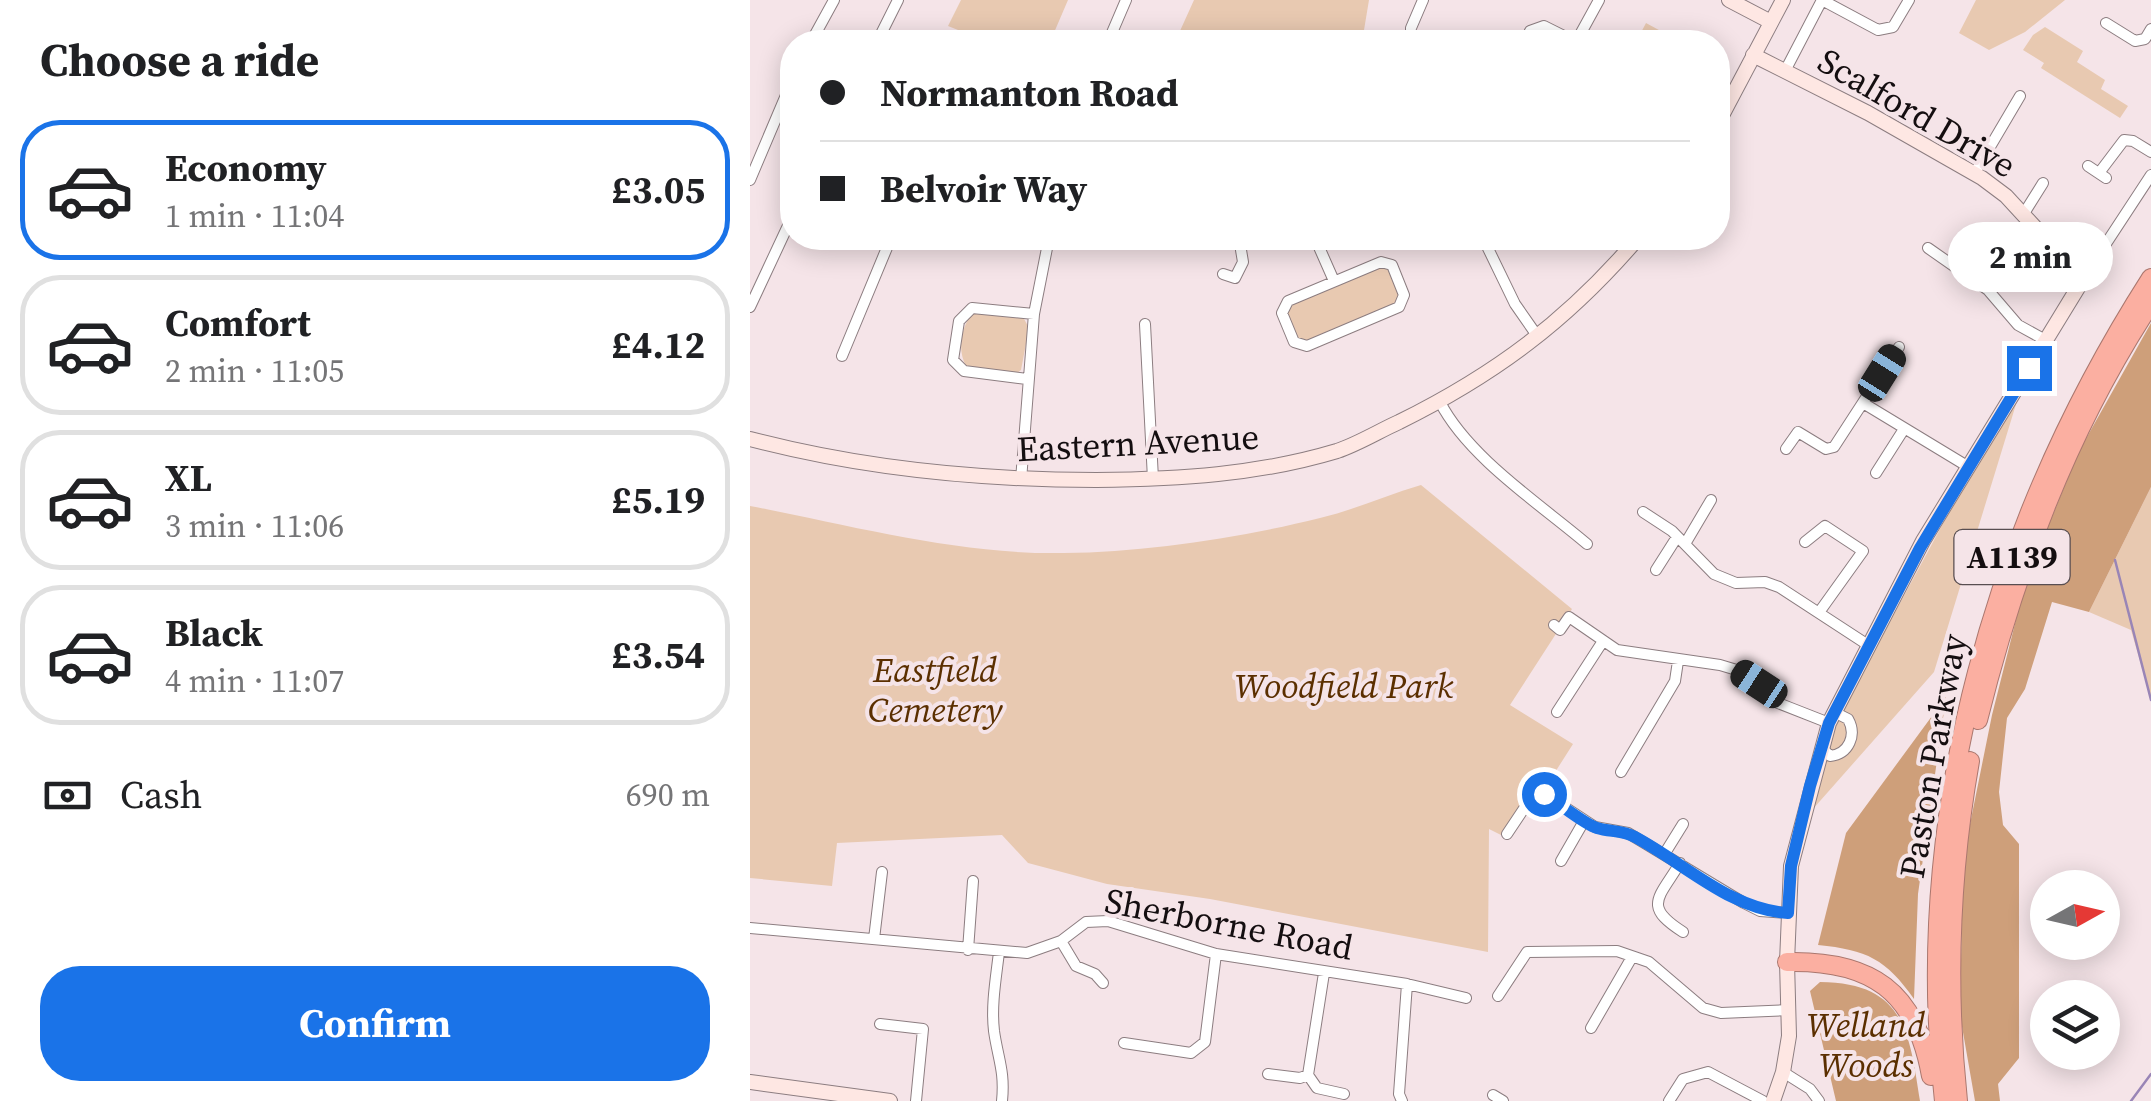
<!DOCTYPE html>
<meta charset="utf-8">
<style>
:root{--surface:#fff;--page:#f6f6f6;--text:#202124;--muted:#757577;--line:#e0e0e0;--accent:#1a73e8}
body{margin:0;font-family:"Source Serif 4",serif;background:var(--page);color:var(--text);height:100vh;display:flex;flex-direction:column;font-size:38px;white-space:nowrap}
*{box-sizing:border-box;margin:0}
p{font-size:32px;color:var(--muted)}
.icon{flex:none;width:55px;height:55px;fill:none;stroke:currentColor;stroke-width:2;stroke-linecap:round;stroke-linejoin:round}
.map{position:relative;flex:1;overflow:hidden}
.sheet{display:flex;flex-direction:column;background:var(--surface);width:750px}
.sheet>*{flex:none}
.banner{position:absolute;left:30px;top:30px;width:950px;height:220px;border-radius:40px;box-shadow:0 5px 25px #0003;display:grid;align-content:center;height:220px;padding:0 40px;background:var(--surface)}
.needle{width:65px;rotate:82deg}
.controls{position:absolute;left:1280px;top:870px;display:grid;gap:20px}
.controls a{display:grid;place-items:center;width:90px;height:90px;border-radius:50%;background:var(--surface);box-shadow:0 5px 25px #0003;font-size:50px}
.end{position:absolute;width:45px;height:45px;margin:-22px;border:12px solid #1a73e8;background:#fff;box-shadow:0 0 0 5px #fff}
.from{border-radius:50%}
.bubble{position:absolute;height:70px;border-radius:35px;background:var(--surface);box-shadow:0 5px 25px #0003;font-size:32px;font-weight:700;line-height:70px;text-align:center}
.car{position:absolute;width:30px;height:60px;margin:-30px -15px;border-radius:12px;box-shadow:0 0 8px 2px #0007;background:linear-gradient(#222 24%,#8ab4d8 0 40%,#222 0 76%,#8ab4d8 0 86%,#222 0)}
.banner b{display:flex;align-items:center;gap:35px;height:95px;font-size:38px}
.banner b+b{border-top:2px solid var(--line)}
.banner i{width:25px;height:25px;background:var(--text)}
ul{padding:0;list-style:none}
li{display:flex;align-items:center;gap:30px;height:140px;margin:0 20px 15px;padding:0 20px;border:5px solid var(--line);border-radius:40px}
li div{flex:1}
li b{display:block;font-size:38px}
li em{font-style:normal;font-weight:700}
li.on{border-color:var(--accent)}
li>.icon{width:90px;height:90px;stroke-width:1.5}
h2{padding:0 40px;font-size:45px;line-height:120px}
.pay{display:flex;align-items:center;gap:25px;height:110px;padding:0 40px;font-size:38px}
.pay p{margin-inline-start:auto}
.primary-button{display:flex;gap:20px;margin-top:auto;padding:20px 40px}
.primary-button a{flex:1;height:115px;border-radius:40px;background:var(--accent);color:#fff;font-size:40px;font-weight:700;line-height:115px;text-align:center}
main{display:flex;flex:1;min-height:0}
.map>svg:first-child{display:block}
.green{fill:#e8c9b1}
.forest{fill:#ce9f7a}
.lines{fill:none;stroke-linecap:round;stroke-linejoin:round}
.stream{stroke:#9985b6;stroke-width:2.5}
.street-casing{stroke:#8c7d80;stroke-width:12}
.secondary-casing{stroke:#8c7d80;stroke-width:16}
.highway-casing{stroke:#aa776e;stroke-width:20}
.street{stroke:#fff;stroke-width:10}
.secondary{stroke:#fee7e3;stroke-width:14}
.highway{stroke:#fbafa1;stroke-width:18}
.route{stroke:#1a73e8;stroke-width:12}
.labels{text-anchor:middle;stroke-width:8;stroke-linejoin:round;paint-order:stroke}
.shield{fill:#f5e4e8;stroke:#584e51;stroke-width:2.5}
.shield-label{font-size:32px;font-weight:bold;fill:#140e10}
.street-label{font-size:35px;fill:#140e10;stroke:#f5e4e8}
.park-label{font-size:35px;font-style:italic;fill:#5b2f00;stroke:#f5e4e8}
</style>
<main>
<section class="sheet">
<h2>Choose a ride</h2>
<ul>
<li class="on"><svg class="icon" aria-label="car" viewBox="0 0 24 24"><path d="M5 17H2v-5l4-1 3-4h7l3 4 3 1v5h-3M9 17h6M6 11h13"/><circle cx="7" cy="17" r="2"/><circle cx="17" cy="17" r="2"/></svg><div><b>Economy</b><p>1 min · 11:04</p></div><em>£3.05</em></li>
<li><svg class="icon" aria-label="car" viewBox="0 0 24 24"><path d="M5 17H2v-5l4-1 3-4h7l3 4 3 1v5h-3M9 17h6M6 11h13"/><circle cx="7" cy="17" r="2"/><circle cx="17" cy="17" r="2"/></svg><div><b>Comfort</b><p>2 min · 11:05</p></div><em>£4.12</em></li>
<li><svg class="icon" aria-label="car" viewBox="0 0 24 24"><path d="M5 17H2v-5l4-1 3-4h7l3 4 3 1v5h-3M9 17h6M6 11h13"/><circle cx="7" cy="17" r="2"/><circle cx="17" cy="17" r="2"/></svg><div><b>XL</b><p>3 min · 11:06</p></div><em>£5.19</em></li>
<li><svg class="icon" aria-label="car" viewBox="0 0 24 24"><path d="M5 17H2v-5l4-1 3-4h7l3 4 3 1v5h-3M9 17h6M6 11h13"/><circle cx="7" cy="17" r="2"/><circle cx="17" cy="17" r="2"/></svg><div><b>Black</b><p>4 min · 11:07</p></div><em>£3.54</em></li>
</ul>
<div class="pay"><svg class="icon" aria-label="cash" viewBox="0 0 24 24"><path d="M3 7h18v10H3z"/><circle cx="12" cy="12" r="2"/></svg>Cash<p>690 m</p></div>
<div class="primary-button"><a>Confirm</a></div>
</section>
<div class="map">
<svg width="1401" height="1101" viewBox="0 0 1401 1101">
<rect width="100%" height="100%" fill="#f5e4e8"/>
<!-- green -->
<path class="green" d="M211,0H318L300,42H238L198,26Z
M444,0H619L612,42H425Z
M1226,0H1315L1275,32L1239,50L1209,33Z
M896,23L931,42H886Z
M1295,27L1333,51L1327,62L1355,80L1351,89L1378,106L1370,118L1291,68L1294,63L1273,50L1283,35Z
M631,265L640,268L650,295L646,305L557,342L546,339L535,313L540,303Z
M223,313L273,317L279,328L271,370L267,373L216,366C207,350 211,326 223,313Z
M1267,401L1184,672L1055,818L1072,757L1095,705L1223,468Z
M671,485L822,609L760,705L823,744L795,788L786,783L751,835L739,829L738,952L460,899L357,884L278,863L252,835L87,843L82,886L0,878V506C103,526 209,555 314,553C396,552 490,538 570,518C604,510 637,495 671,485Z
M1401,487V699L1381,630L1339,612Z"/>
<!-- forest -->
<path class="forest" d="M1401,323V487L1339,612L1302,602L1275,689L1257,718L1249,792L1253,825L1269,844V1058L1248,1084L1250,1101H1225L1210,1015L1212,907L1216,844L1242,715L1276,580L1329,451Z
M1196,697L1168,894L1164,999C1136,959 1117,950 1068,945L1096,833Z
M1070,982C1154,983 1159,1030 1170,1101H1086L1060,991Z"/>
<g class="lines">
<!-- stream -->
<path class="stream" d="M1365,560L1401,700
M1381,1101L1401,1074"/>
<defs>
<path id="street" d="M1072,0L1128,30L1143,27L1159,0
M1356,23L1385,41L1395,39L1401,29
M61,42L84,0
M127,42L148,0
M358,42L376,0
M661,42V28L673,0
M775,42L780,31L794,26L826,42
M826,42L849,0
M1035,71L1072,0
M1338,166L1356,178
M1349,173L1374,140L1383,141L1401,152
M1224,174L1270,96
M0,180L42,81
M1273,215L1293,183
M565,238L584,281
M733,238L765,304L788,337
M1178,248L1238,290L1268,325L1297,341
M631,262L642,265L654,295L649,307L557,346L544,342L532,313L538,301Z
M1340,268L1401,175
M473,274L485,278L493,262L489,238
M0,307L42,217
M395,324L403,479
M92,356L141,238
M277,379L214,371L203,360L209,321L222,308L284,314
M690,402C718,457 790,504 837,544
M1113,403L1217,466
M1036,449L1048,432L1076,449L1084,447L1149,347
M1126,473L1154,429
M271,480L284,314L299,238
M893,512L922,531L964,574L986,583L1015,582L1029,587L1118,645
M1055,542L1075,526L1113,551L1070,611
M935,544L961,500
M906,570L927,537
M804,625L810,630L819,617L867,650L970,665L990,671L1009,684L1028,703L1079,723
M807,712L853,641
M1072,748L1080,756C1099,754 1107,735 1098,719L1084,712
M871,772L925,681L928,661
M757,834L787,789L845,827L878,833L994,903L1010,911L1038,913
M915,853L933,824
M811,861L834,821
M930,863C909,898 892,906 933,932
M0,928L277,953L311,941L336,922L358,921L466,954L657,984L716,998
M124,939L132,872
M311,941L326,966L345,974L353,983
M218,950L223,881
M249,952C246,978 241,1005 244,1031C248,1059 255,1071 252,1101
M748,996L777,952L867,951L899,962L953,1008L971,1013L1039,1010
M130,1024L173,1029L166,1101
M841,1028L882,957
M374,1043L441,1053L455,1042L466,954
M1033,1072L1060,1089L1069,1101
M518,1074L550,1078L558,1075L574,973
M558,1075L567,1088L594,1094
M743,1095L753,1101
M652,1101L649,1094L657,984
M919,1101L933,1079L958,1072L1013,1101"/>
<path id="secondary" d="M979,0L1021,22
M1003,55L1118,113L1232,178L1256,196L1292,235L1340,268L1173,541L1079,723L1041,866L1037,962L1039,1036L1033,1072L1023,1101
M968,123L1033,0
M0,439C114,469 229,480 346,480C429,479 507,475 587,451C608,444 629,431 649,422C746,374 818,320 888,238
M0,1082L140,1101"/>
<path id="highway" d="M1228,720C1265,572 1317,431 1401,303
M1037,962C1121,960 1166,991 1181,1076
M1194,1101C1161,813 1246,520 1401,278
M1208,1101C1196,987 1200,874 1220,761"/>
</defs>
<!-- street casing -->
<use href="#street" class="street-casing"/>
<!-- secondary casing -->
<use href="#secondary" class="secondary-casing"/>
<!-- highway casing -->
<use href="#highway" class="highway-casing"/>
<!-- street -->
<use href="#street" class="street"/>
<!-- secondary -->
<use href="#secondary" class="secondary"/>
<!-- highway -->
<use href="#highway" class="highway"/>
</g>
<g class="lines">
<!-- route -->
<path class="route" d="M794,794C808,802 834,824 847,828C860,832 873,830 885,837C934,863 981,910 1038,913L1041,866L1060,786L1079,723L1170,548L1279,368"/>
</g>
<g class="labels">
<!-- shield labels -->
<rect class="shield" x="1204.5" y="530" width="115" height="54" rx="8"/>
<g class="shield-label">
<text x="1262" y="568">A1139</text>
</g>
<!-- street labels -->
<g class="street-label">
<text transform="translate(1167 113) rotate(30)" y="12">Scalford Drive</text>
<text transform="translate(388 443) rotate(-3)" y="12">Eastern Avenue</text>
<text transform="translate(1183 756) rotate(-80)" y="12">Paston Parkway</text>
<text transform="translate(479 924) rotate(11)" y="12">Sherborne Road</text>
</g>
<!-- park labels -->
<g class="park-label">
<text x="185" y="682">Eastfield<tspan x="185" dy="40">Cemetery</tspan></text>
<text x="594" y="698">Woodfield Park</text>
<text x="1116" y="1037">Welland<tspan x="1116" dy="40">Woods</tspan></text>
</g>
</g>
</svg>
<div class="controls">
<a><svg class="needle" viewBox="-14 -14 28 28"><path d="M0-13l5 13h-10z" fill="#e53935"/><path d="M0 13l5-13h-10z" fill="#757577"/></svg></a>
<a><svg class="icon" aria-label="layers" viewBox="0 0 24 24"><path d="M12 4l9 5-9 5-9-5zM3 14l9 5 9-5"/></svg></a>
</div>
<i class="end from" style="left:794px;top:794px"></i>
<i class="end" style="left:1279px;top:368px"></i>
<div class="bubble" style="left:1198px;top:222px;width:165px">2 min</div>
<i class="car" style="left:1132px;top:373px;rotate:32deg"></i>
<i class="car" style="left:1009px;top:684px;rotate:303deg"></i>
<div class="banner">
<b><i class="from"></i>Normanton Road</b>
<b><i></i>Belvoir Way</b>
</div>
</div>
</main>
